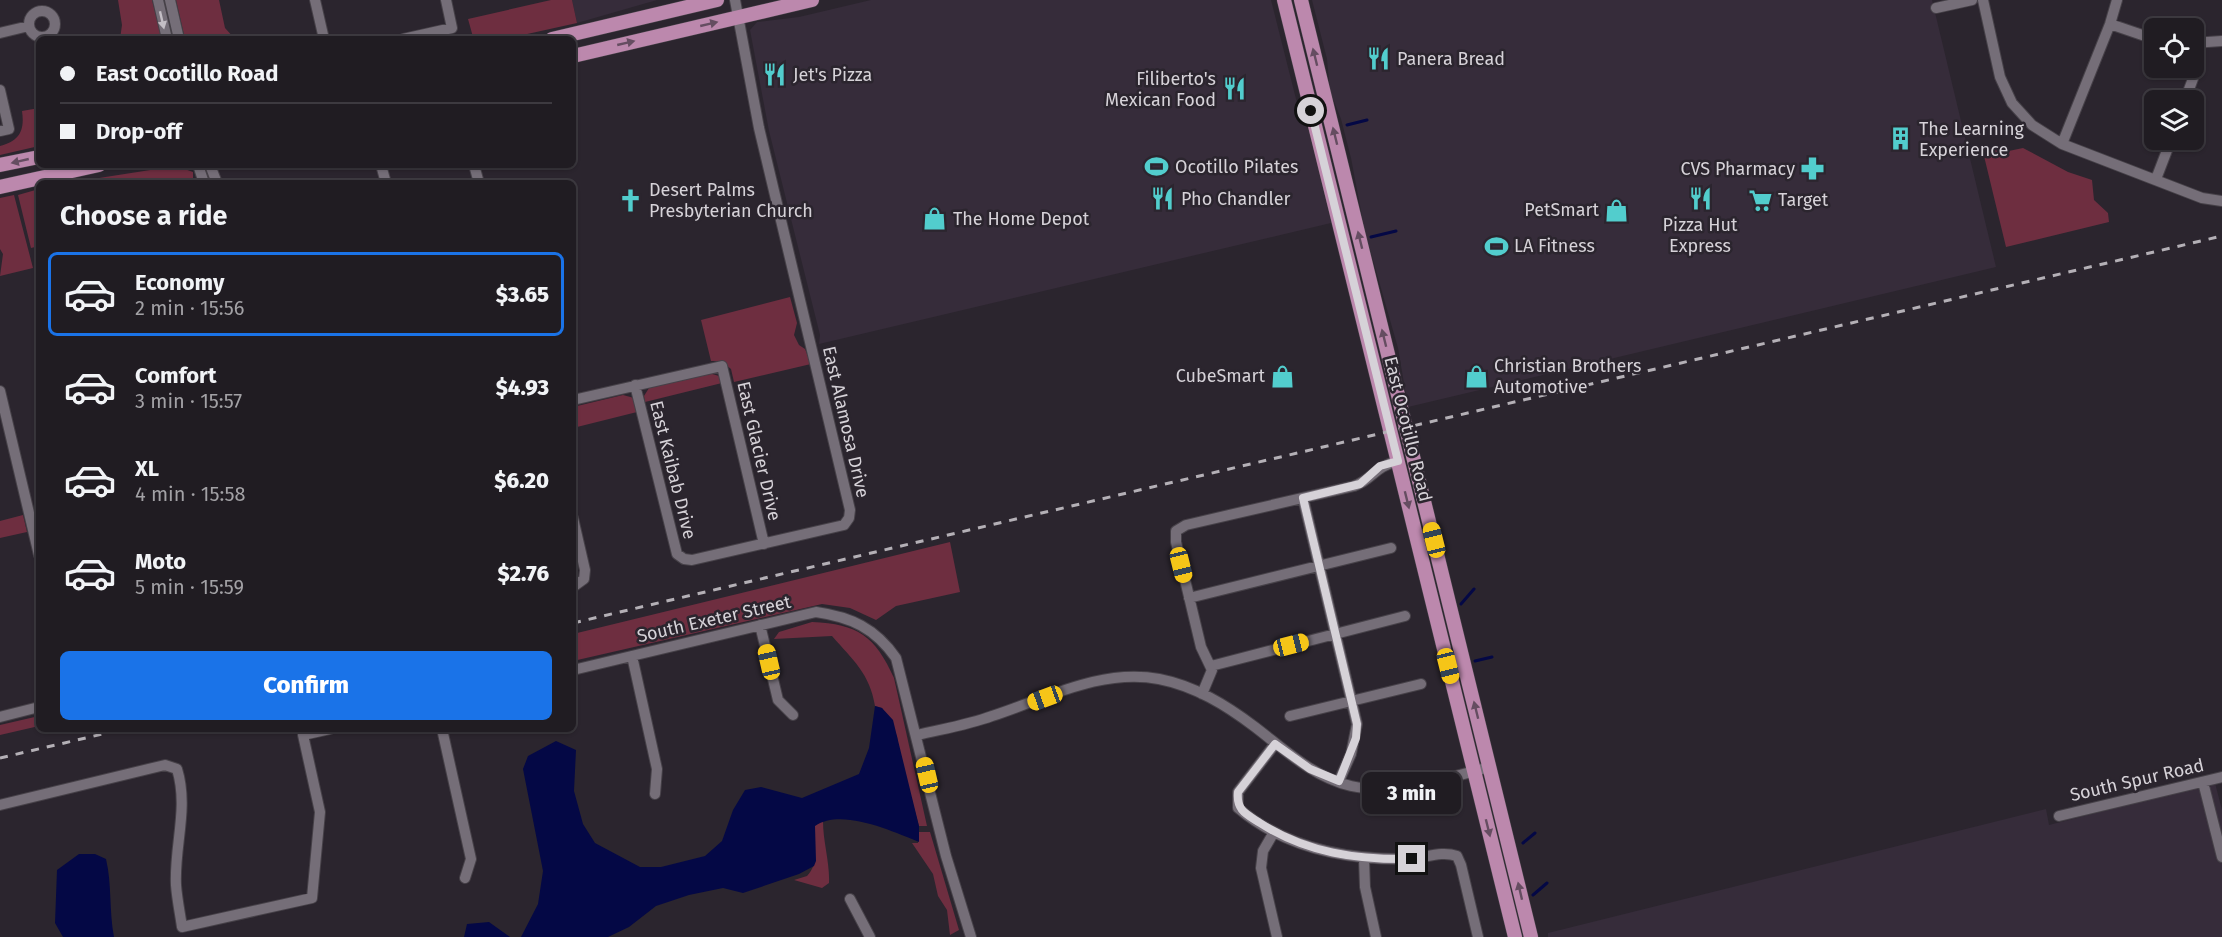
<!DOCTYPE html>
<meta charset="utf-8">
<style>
:root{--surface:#201c22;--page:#28252a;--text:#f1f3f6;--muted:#a2a1a5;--line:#3d3a40;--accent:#1a73e8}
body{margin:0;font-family:"Fira Sans",sans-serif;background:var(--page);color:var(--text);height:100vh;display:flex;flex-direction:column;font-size:22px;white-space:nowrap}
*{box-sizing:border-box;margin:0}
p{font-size:20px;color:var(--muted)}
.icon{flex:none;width:33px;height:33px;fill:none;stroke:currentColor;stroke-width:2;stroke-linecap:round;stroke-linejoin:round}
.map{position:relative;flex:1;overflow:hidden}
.drawer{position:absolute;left:36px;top:180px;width:540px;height:552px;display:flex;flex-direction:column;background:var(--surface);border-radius:9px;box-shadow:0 2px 4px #0004,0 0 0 2px var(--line)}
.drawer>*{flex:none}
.banner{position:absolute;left:36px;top:36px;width:540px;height:132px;border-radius:9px;box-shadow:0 2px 4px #0004,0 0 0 2px var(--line);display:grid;align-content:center;height:132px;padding:0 24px;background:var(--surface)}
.tools{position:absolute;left:2144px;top:18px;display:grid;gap:12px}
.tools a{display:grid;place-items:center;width:60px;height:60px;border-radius:9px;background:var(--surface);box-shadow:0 2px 4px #0004,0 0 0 2px var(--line);font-size:30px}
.end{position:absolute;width:27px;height:27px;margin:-14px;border:8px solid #d6d2d8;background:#111;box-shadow:0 0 0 3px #111}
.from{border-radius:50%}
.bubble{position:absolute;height:42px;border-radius:9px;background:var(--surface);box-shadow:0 2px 4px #0004,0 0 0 2px var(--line);font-size:20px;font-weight:800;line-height:42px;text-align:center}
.car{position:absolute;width:18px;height:36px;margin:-18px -9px;border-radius:8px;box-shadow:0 0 4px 2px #0007;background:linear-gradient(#f5c518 24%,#345 0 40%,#f5c518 0 76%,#345 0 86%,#f5c518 0)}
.banner b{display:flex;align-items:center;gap:21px;height:57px;font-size:22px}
.banner b+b{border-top:2px solid var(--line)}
.banner i{width:15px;height:15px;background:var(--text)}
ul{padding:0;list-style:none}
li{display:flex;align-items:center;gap:18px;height:84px;margin:0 12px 9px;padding:0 12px;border:3px solid transparent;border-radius:9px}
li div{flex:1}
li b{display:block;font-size:22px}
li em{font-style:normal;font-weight:800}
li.current{border-color:var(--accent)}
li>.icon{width:54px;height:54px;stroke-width:1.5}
h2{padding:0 24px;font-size:27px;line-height:72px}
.primary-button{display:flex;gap:12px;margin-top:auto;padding:12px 24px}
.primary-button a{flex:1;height:69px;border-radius:9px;background:var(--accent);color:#fff;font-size:24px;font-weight:800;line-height:69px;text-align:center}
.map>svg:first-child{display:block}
.built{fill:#362c3a}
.green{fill:#6e2e40}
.water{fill:#040845}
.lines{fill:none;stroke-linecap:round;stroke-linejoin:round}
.stream{stroke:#040845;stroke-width:3}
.minor-casing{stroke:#464148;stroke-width:12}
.major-casing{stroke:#464148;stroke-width:15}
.minor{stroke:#756e78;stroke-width:10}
.major{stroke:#bc88ad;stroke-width:14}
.rail{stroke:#b4b0b6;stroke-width:3;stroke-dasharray:8 8;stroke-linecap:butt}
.oneway{fill:#c3bec5}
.oneway2{fill:#654d61}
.route{stroke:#d6d2d8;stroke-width:8}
.labels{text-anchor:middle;stroke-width:5;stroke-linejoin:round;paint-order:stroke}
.poi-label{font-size:18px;fill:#d6d2d8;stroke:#2b252e;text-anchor:start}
.street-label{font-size:18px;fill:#d6d2d8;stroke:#2b252e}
</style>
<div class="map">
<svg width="2222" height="937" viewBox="0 0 2222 937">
<rect width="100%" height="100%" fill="#2b252e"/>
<!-- built -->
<path class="built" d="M572,0H657L577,23Z
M871,0H1271L1296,99L1309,132L1331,223L819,344L820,335L769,131L750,30L757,22L799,17Z
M1312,0H1932L1996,267L1408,407L1398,348L1365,232L1351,158L1341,119L1330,91L1327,59Z
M2215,783L2222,810V937H1548V933L2046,809L2049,825Z"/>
<!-- green -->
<path class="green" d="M118,0H152L162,39H120L122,25Z
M176,0H219L225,28L235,39H185Z
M551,0H572L577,23L505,39H464L473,37L468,19Z
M39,108V146L0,155V146C19,141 25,131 22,111Z
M2023,148L2068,172L2092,180L2094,200L2108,213L2109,222L2006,247L1984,156L1992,149L2004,152Z
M176,166L193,172V183H67Z
M39,189V246L31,248L18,195Z
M14,195L33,268L0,276L3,254L0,249V198Z
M790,297L797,323L794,335L799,345L805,349L811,364L734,382L731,369L721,361H711L701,320Z
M709,373L719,376L722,383L645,402L644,396L649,388Z
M623,395L634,398L637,412L573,428V407Z
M23,515L27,532L0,538V521Z
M950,542L960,592L896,606L876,620L850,608L822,604L573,661V634Z
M812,622C858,624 875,636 894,678L927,826H919L900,757L897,736L882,708L875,706C870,674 853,660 832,636L774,639L779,632Z
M39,716V726L0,735V725Z
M823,821C823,842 830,863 829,883L822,888L794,880L807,876C822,860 810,845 814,826Z
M919,832H930L959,930L950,935L947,910L938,896L933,874L912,843H918Z"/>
<!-- water -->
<path class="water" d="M875,706L882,708L893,720L919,826V842C891,831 842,808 815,826L816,861L814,866L799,874L743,893L723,888L689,895L656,906L629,927L608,937H521L538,904L543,871L523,769L528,756L556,741L576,750L574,791L583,824L595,843L640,867H661L705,856L722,841L733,810L745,790L761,787L802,798L859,774L869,748Z
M79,854H95L106,859C112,884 109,911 114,937H63L55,923L57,870Z
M489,922L510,937H464L467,924Z"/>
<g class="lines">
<!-- stream -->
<path class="stream" d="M1347,125L1367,120
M1371,237L1396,231
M1461,604L1474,589
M1475,661L1492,657
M1523,843L1535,833
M1533,895L1547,883"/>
<defs>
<path id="minor" d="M158,0L167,39
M170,0L179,39
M315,0L324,39
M1983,0L2000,77L2012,103L2032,125L2062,144L2202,198L2222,201
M1936,8L1972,0
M29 24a13 13 0 1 1 26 0a13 13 0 1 1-26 0Z
M2110,24L2154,39
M0,33L29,26
M403,39L452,28L446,0
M2193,43L2222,41
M0,90L9,129L0,131
M2185,100L2194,76L2200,43
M2062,144L2110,24L2117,0
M198,165L204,183
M210,165L217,183
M381,165L386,183
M474,165L479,183
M2156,179L2171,140
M635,385L677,554L684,559L692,560L844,525L849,518L850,510L759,128L735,0
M0,391L39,555
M573,400L722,366L764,544
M1303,498L1357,724L1351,754L1339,781
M573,518L585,570L584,579L573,587
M1189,598L1391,548
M760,625L778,700L793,715
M632,656L657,769L655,794
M1211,666L1405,616
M573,670L816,612C851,617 875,628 896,658L946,856L971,937
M1202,694L1212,670L1201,647L1176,542V531L1186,525L1354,486C1374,479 1373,467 1398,461
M1290,716L1421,684
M0,717L39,707
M442,729L471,859L465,878
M917,735C942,729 968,725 992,716C1045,699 1101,668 1159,679C1195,686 1226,705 1255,727C1285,750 1313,777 1351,786C1397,796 1446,778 1490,767
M1275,744L1238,792V808C1285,848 1347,860 1407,859C1424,859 1440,850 1457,856L1461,865L1478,937
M2203,782L2222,857
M0,805L165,765L177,769C189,808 174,846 176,885C177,899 180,913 182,927L312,898L320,812L303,735L330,729
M2059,816L2222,777
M1274,832L1263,851L1261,868L1277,937
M1364,859L1365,887L1376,937
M850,899L870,937"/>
<path id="major" d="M1284,0L1515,937
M1301,0L1531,937
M552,39L717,0
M573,56L812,0
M0,165L39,157
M0,187L99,165"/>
</defs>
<!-- minor casing -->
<use href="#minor" class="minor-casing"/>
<!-- major casing -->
<use href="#major" class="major-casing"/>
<!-- minor -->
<use href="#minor" class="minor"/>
<!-- major -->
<use href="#major" class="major"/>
<!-- rail -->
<path class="rail" d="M573,623L2222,236
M0,758L124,729"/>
</g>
<!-- one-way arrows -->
<defs><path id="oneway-solid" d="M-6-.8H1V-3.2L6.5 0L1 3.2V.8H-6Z" transform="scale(1.5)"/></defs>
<use class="oneway" href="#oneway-solid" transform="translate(162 20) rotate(77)"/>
<g class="oneway2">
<use href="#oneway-solid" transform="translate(709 24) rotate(-13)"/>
<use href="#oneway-solid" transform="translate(626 43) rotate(-13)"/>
<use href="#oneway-solid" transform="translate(1315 57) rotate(-104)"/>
<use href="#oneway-solid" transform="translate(1335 136) rotate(-104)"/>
<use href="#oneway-solid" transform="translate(20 161) rotate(167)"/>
<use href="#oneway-solid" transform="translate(1360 240) rotate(-104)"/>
<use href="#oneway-solid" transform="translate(1384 338) rotate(-104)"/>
<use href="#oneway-solid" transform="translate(1407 500) rotate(76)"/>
<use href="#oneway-solid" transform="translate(1476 710) rotate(-104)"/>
<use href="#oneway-solid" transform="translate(1488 828) rotate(76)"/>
<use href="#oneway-solid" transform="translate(1520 891) rotate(-103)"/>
</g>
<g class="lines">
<!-- route -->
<path class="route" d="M1311,111L1398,461L1380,466L1360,484L1303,498L1357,724L1356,738L1339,781L1310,769L1275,744L1238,792C1236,810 1246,814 1260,823C1307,853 1357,860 1412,859"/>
</g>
<!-- icons -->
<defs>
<symbol id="restaurant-bare" viewBox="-9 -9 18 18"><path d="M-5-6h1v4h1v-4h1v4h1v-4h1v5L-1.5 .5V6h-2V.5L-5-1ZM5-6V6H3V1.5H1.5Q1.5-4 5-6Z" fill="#52cdcd" stroke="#2b252e" stroke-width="2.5" paint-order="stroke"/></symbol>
<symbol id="building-bare" viewBox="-9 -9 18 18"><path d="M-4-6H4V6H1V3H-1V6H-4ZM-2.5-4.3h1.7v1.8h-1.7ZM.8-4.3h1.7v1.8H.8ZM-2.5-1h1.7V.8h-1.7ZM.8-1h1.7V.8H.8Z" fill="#52cdcd" stroke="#2b252e" stroke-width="2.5" paint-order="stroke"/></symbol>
<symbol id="stadium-bare" viewBox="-9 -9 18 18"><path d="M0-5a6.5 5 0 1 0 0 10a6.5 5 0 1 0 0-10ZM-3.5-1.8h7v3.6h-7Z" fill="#52cdcd" stroke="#2b252e" stroke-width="2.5" paint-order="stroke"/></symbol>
<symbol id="pharmacy-bare" viewBox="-9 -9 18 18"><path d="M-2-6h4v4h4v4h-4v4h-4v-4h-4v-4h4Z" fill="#52cdcd" stroke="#2b252e" stroke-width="2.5" paint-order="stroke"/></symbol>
<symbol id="church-bare" viewBox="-9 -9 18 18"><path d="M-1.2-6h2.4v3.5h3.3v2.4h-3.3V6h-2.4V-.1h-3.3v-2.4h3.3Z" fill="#52cdcd" stroke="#2b252e" stroke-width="2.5" paint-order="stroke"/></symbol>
<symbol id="supermarket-bare" viewBox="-9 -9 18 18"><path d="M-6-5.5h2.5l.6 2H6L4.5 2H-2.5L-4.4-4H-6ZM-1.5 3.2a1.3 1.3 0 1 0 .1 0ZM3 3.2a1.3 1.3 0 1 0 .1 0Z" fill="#52cdcd" stroke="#2b252e" stroke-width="2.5" paint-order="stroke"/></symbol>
<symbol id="shop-bare" viewBox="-9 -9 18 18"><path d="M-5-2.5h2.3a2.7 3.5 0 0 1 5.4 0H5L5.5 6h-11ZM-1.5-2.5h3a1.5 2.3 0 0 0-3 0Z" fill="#52cdcd" stroke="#2b252e" stroke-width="2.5" paint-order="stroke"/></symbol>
</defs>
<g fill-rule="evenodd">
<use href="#restaurant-bare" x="1362" y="42" width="33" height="33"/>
<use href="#restaurant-bare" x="758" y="58" width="33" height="33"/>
<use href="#restaurant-bare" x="1218" y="72" width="33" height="33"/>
<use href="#building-bare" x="1884" y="122" width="33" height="33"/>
<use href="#stadium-bare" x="1140" y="150" width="33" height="33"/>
<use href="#pharmacy-bare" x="1796" y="152" width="33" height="33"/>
<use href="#restaurant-bare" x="1146" y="182" width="33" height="33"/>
<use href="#restaurant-bare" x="1684" y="182" width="33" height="33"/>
<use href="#church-bare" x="614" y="184" width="33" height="33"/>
<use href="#supermarket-bare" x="1744" y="184" width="33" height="33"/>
<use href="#shop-bare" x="1600" y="194" width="33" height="33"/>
<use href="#shop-bare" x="918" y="202" width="33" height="33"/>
<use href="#stadium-bare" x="1480" y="230" width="33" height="33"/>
<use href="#shop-bare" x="1266" y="360" width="33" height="33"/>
<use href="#shop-bare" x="1460" y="360" width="33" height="33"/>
</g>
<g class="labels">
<!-- poi labels -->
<g class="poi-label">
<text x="1397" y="65">Panera Bread</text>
<text x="793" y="81">Jet's Pizza</text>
<text x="1216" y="85" text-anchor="end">Filiberto's<tspan x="1216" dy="21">Mexican Food</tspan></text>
<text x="1919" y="135">The Learning<tspan x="1919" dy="21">Experience</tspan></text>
<text x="1175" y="173">Ocotillo Pilates</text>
<text x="1795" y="175" text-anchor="end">CVS Pharmacy</text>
<text x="649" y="196">Desert Palms<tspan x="649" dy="21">Presbyterian Church</tspan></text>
<text x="1181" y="205">Pho Chandler</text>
<text x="1778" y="206">Target</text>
<text x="1599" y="216" text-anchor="end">PetSmart</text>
<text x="953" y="225">The Home Depot</text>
<text x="1700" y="231" text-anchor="middle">Pizza Hut<tspan x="1700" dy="21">Express</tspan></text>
<text x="1514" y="252">LA Fitness</text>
<text x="1494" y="372">Christian Brothers<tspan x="1494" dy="21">Automotive</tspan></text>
<text x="1265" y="382" text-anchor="end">CubeSmart</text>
</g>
<!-- street labels -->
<g class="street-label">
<text transform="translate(846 422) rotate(77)" y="6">East Alamosa Drive</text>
<text transform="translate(1408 429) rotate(76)" y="6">East Ocotillo Road</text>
<text transform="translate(759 451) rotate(77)" y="6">East Glacier Drive</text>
<text transform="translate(673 470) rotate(76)" y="6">East Kaibab Drive</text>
<text transform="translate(714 619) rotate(-13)" y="6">South Exeter Street</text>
<text transform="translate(2137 780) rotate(-13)" y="6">South Spur Road</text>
</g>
</g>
</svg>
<div class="tools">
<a><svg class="icon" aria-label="locate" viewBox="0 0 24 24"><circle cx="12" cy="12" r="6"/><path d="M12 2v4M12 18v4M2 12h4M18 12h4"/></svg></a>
<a><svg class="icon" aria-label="layers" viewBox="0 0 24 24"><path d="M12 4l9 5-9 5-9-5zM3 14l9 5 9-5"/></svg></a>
</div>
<i class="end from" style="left:1311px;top:111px"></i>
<i class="end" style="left:1412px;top:859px"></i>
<div class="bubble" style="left:1362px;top:772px;width:99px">3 min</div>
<i class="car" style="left:1434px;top:540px;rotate:346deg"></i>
<i class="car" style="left:1181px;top:565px;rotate:166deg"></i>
<i class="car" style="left:1291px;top:645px;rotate:76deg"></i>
<i class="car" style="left:769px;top:662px;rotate:347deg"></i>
<i class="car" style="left:1448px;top:666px;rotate:166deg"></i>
<i class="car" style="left:1045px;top:698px;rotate:250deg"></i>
<i class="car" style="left:927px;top:775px;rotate:347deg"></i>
<div class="banner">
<b><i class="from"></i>East Ocotillo Road</b>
<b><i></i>Drop-off</b>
</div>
<section class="drawer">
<h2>Choose a ride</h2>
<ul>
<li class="current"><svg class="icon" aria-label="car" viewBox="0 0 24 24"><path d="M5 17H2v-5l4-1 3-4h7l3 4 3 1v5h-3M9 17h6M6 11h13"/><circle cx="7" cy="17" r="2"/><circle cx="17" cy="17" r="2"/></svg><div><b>Economy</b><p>2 min · 15:56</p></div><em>$3.65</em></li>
<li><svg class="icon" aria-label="car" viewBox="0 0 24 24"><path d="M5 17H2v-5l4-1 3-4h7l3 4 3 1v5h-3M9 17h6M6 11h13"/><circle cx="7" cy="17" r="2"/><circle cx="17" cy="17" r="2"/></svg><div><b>Comfort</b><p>3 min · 15:57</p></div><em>$4.93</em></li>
<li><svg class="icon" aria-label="car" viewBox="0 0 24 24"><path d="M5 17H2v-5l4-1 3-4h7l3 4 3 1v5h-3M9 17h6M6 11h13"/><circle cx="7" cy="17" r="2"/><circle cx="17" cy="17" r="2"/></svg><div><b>XL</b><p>4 min · 15:58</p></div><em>$6.20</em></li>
<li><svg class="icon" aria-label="car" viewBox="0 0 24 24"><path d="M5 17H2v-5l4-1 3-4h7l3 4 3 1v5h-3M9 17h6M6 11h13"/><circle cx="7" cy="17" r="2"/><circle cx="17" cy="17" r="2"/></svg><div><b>Moto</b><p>5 min · 15:59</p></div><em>$2.76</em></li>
</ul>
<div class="primary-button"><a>Confirm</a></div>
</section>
</div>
